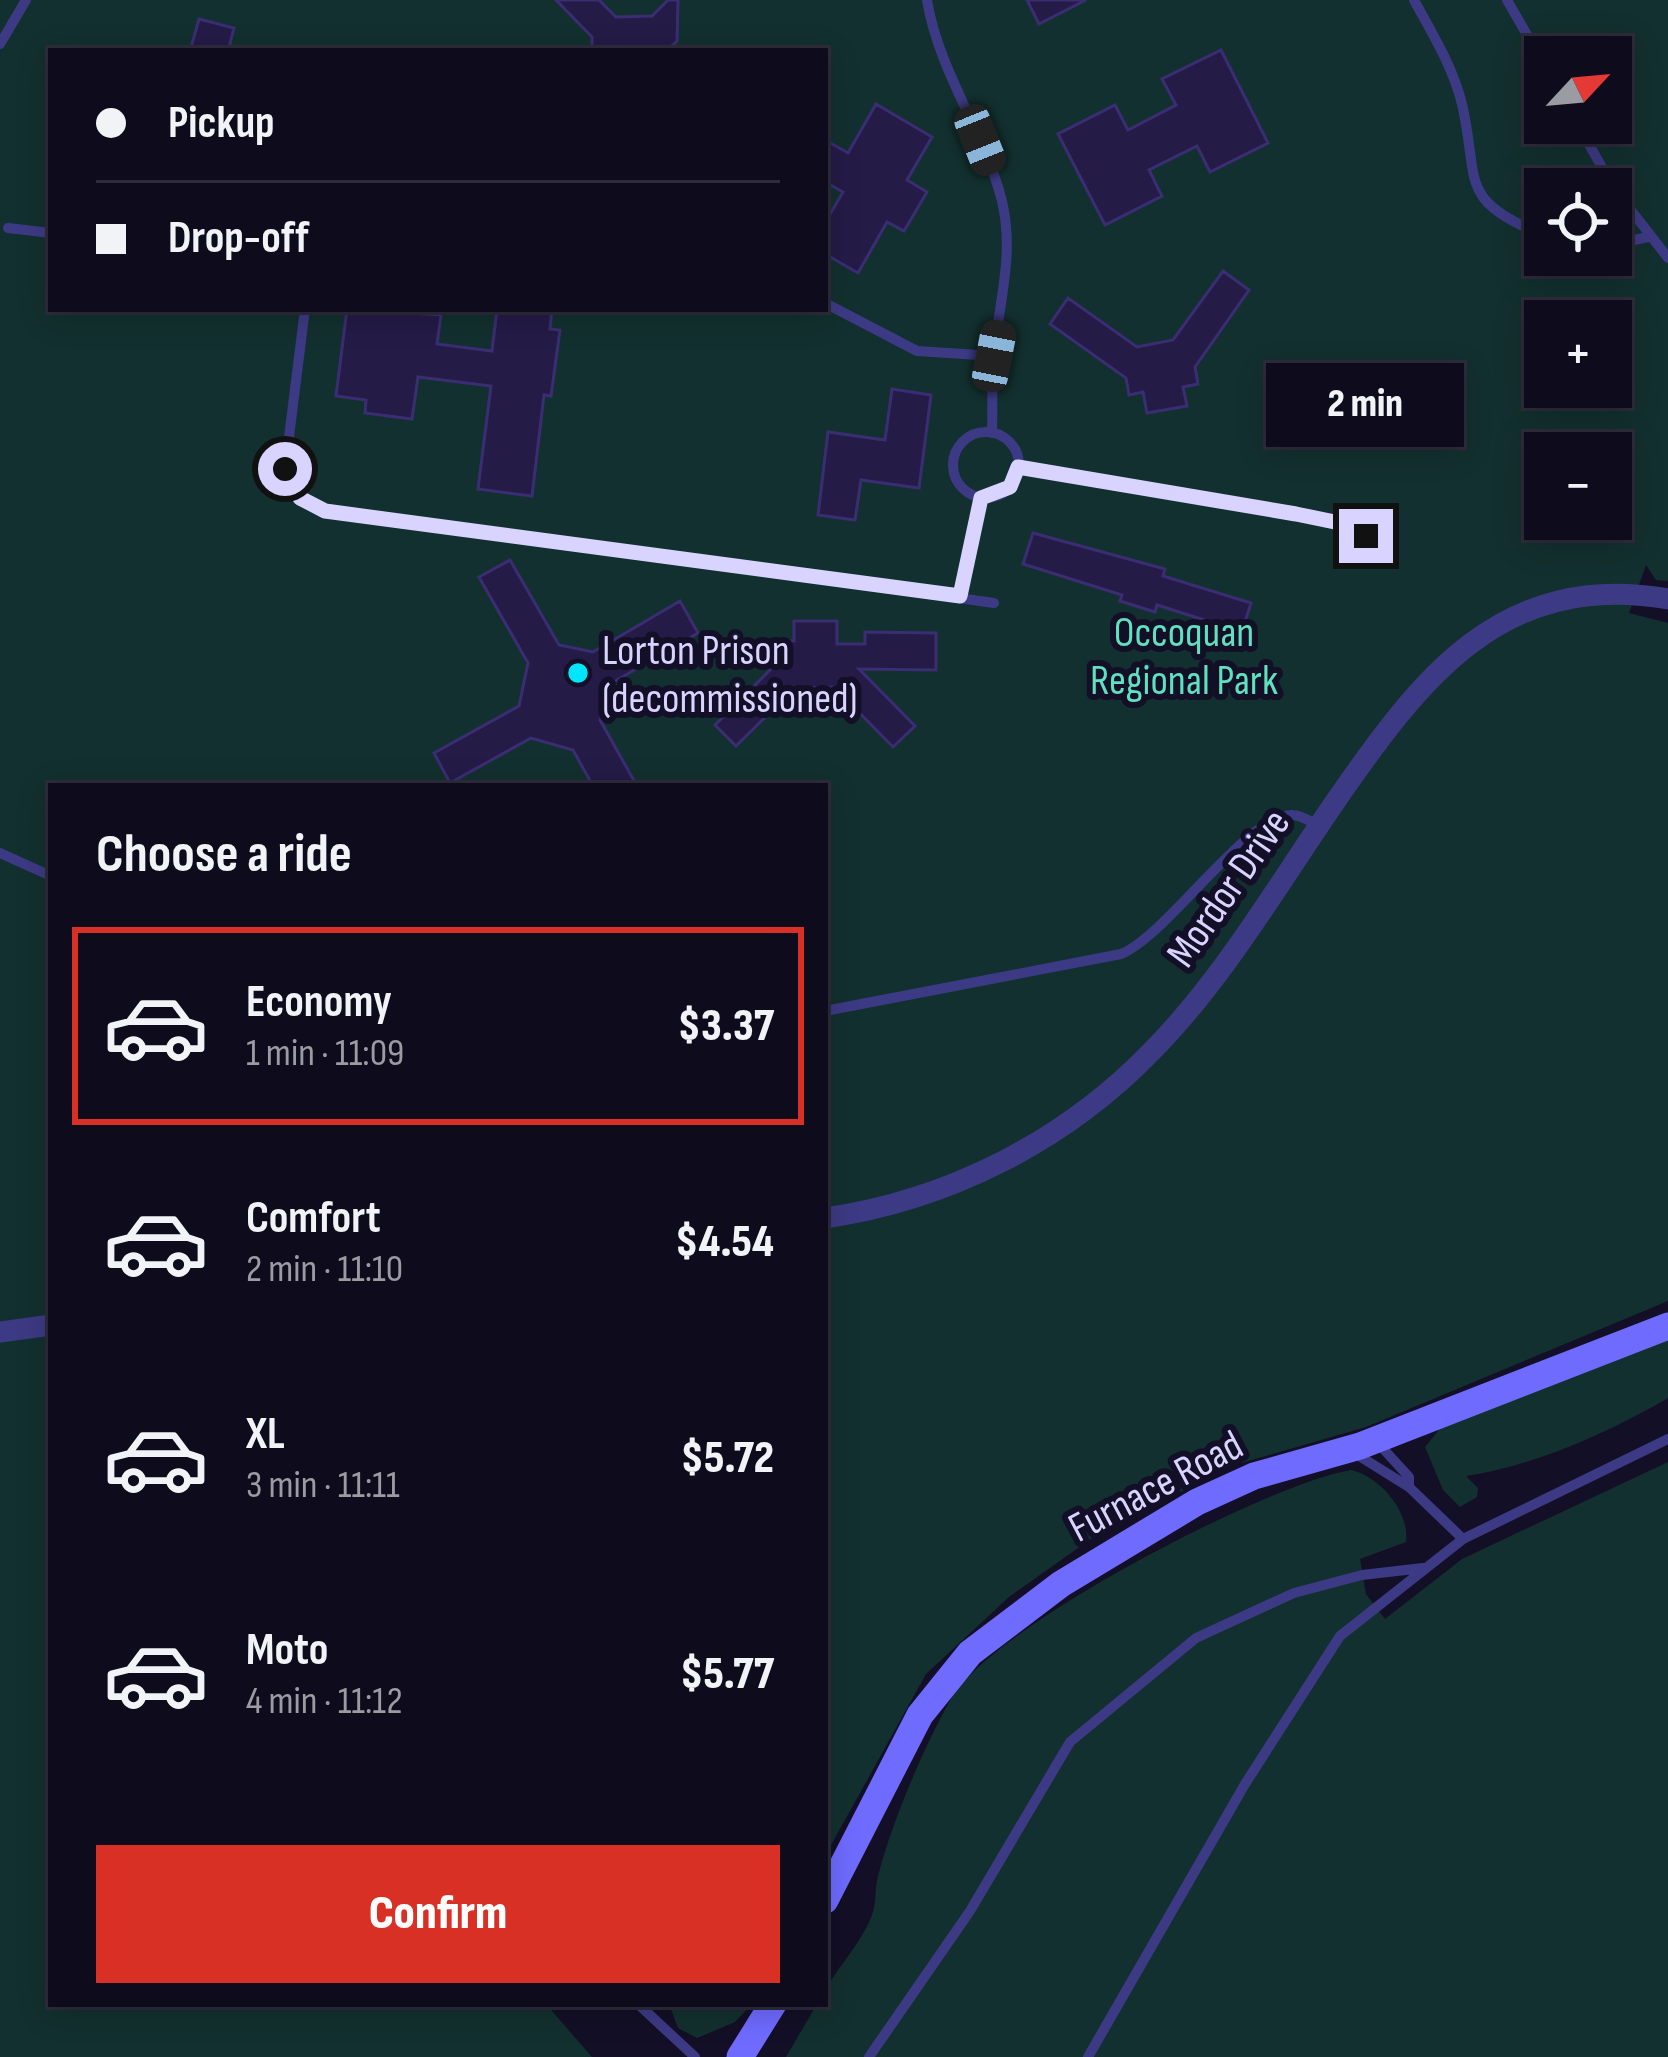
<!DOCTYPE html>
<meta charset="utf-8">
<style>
:root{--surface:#0e0b1c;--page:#171425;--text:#f1f3f6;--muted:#9b9ba3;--line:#2e2b3b;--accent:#d93025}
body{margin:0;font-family:"Sofia Sans Condensed",sans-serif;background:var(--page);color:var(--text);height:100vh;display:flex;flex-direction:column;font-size:45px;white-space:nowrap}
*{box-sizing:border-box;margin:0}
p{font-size:39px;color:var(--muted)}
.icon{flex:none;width:66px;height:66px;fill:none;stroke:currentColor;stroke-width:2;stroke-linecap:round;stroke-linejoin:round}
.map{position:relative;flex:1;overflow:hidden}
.drawer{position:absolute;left:48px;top:783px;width:780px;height:1224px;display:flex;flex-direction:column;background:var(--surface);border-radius:0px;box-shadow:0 6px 30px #0003,0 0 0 3px var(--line)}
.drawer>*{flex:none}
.top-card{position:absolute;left:48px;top:48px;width:780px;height:264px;border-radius:0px;box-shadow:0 6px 30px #0003,0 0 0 3px var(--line);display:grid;align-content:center;height:264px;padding:0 48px;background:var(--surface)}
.needle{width:78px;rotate:64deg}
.buttons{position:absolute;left:1524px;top:36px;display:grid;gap:24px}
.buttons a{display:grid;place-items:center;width:108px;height:108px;border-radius:0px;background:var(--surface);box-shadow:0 6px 30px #0003,0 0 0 3px var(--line);font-size:60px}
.end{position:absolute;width:54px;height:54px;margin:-27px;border:15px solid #d9d4ff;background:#111;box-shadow:0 0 0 6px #111}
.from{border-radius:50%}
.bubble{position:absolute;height:84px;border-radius:0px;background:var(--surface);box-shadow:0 6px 30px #0003,0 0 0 3px var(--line);font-size:39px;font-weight:800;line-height:84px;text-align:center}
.car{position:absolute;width:36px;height:72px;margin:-36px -18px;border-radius:15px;box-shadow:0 0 9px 3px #0007;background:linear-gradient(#222 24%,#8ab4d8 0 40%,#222 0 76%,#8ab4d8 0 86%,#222 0)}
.top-card b{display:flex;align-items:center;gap:42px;height:114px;font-size:45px}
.top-card b+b{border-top:3px solid var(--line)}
.top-card i{width:30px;height:30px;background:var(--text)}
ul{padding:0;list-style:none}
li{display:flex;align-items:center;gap:36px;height:198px;margin:0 24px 18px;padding:0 24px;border:6px solid transparent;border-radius:0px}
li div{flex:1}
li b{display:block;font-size:45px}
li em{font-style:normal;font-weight:800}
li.on{border-color:var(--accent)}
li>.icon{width:108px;height:108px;stroke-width:1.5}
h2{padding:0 48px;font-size:54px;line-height:144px}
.primary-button{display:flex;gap:24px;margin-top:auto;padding:24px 48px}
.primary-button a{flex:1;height:138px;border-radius:0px;background:var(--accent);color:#fff;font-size:48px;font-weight:800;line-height:138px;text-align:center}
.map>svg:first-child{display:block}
.green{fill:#12302f;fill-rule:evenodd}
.building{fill:#241b47;stroke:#3b2d73;stroke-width:3}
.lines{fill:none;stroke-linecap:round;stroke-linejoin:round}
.service{stroke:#3d3a85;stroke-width:10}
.minor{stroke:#3d3a85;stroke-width:21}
.secondary{stroke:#6f6bff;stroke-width:27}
.route{stroke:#d9d4ff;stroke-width:15}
.poi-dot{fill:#00e5ff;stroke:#130f26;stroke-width:4.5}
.labels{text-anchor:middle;stroke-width:12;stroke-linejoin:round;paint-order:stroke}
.park-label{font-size:42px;fill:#5fe0c0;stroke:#130f26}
.poi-label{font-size:42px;fill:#d9d4ff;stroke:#130f26;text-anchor:start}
.street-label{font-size:42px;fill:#d9d4ff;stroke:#130f26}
</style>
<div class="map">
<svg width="1668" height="2057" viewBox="0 0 1668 2057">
<rect width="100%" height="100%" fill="#130f26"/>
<!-- green -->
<path class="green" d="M0,0H1668V581L1656,580L1646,565L1629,613L1668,623V1301L1366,1427L1231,1466L1095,1536L1009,1597L926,1674L825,1856V786H51V2004H546L592,2057H0ZM51,51H825V309H51ZM1545,57H1611V123H1545ZM1545,189H1611V255H1545ZM1545,321H1611V387H1545ZM1545,453H1611V519H1545Z
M1668,1336V1398C1608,1433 1534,1466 1466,1476L1478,1488L1477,1497L1460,1507L1443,1490L1425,1447L1442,1426Z
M1668,1462V2057H786L817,2004H825V1990C839,1966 865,1938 873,1912C876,1901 875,1888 878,1876C891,1824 924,1746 951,1699C991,1627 1267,1484 1351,1470C1379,1476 1410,1511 1406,1542L1360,1559L1366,1594L1385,1619L1462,1559Z
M669,2004H752L735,2022L697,2038L678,2028Z"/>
<!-- building -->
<path class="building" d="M556,0H599L616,17L652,16L668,0H678L677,41L666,51H592V37Z
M1027,0H1086L1039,24Z
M199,19L234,28L228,51H190Z
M1221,50L1268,143L1210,172L1197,146L1149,170L1162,196L1105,225L1058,134L1115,105L1128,130L1176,105L1162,79Z
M876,104L932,137L907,180L927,192L904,231L887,222L858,273L825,254V223L843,192L825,182V140L848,153Z
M1223,271L1249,290L1195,367L1198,384L1183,387L1187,406L1147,413L1143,392L1129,395L1126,378L1050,324L1068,298L1137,347L1173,340Z
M347,309L441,315L437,344L492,351L497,309H552L550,329L560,330L551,396L544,395L532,496L478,489L491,386L418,377L412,419L365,413L366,400L336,396Z
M892,389L931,395L919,488L861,480L855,520L818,515L828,432L885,440Z
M1033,533L1165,569L1163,576L1251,603L1242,632L1157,605L1155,612L1120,601L1122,595L1023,564Z
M510,560L559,645L593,652L680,601L698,633L612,683L600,720L637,786H593L573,750L531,738L450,783L434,753L519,706L528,663L479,577Z
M794,621H837V644H865V632L936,633V670L859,669L915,726L893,747L834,687L795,688L736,746L715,725L780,660L781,640L794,641Z"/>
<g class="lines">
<!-- service -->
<path class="service" d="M927,0C939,73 984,130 1002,201C1015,257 998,303 994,358C991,383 993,408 992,433
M1414,0C1432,33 1453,67 1462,104C1480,183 1456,199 1545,236
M1507,0L1545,66
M0,44L26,0
M1577,123L1613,187L1668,258
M8,228L51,233
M1611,245L1648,237
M825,303L917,351L994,356
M305,309L285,469L292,489L313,507L994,603
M953 465a33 33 0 1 1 66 0a33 33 0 1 1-66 0Z
M1019,467L1296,514L1359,527L1366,536
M960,596L981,498
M0,853L51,876
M825,1011L1121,954C1168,935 1249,812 1293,815C1301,815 1311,822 1319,826
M1377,1442L1409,1477V1487
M1356,1454L1409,1487L1463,1539
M638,2004L695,2057
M869,2057L970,1911L1070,1742L1196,1638L1294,1593L1362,1575L1423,1568
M1088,2057L1245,1784L1340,1636L1463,1539L1668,1439"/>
<!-- minor -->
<path class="minor" d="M825,1218C949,1200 1065,1141 1152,1051C1224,978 1277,886 1335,802C1420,679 1501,570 1668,599
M0,1332L51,1325"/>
<!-- secondary -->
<path class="secondary" d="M825,1900L920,1715L970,1653L1061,1584L1197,1502L1254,1476L1360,1446L1668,1326
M740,2057L773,2004"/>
</g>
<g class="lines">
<!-- route -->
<path class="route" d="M285,469L300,498L325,511L960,596L981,498L1010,487L1018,467L1296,514L1359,527L1366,536"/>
</g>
<!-- markers -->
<circle class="poi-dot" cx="578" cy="673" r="12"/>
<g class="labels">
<!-- park labels -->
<g class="park-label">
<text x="1184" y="646">Occoquan<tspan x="1184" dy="48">Regional Park</tspan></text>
</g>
<!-- poi labels -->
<g class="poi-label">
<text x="602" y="664">Lorton Prison<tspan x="602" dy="48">(decommissioned)</tspan></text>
</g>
<!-- street labels -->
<g class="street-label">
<text transform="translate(1227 887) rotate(-55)" y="15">Mordor Drive</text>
<text transform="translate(1155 1485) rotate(-28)" y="15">Furnace Road</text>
</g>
</g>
</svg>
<div class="buttons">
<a><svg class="needle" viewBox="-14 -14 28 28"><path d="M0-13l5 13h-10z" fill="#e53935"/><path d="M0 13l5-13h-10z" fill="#9b9ba3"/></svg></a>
<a><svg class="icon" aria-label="locate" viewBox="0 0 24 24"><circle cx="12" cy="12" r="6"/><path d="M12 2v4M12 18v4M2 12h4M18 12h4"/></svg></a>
<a>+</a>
<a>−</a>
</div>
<i class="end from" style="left:285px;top:469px"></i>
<i class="end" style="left:1366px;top:536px"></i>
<div class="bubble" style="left:1266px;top:363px;width:198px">2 min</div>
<i class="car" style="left:980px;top:140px;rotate:158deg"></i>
<i class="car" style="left:994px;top:356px;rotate:11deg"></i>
<div class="top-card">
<b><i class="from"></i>Pickup</b>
<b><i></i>Drop-off</b>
</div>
<section class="drawer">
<h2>Choose a ride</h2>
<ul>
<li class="on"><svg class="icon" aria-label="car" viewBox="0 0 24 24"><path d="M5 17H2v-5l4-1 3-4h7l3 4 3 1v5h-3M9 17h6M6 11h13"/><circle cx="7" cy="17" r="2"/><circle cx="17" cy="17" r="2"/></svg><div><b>Economy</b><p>1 min · 11:09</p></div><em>$3.37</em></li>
<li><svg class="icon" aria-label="car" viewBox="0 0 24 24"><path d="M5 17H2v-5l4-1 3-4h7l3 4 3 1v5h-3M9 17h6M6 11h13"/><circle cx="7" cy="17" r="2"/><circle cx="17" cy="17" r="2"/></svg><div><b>Comfort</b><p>2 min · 11:10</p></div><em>$4.54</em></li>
<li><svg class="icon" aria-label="car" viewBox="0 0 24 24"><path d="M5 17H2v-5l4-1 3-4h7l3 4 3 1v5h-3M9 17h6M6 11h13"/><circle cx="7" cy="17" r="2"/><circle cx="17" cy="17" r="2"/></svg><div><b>XL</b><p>3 min · 11:11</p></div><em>$5.72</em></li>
<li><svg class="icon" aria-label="car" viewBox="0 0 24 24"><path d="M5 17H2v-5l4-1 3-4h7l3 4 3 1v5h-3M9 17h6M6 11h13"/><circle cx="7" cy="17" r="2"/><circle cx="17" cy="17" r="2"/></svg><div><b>Moto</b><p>4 min · 11:12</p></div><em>$5.77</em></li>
</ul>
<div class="primary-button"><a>Confirm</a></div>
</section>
</div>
